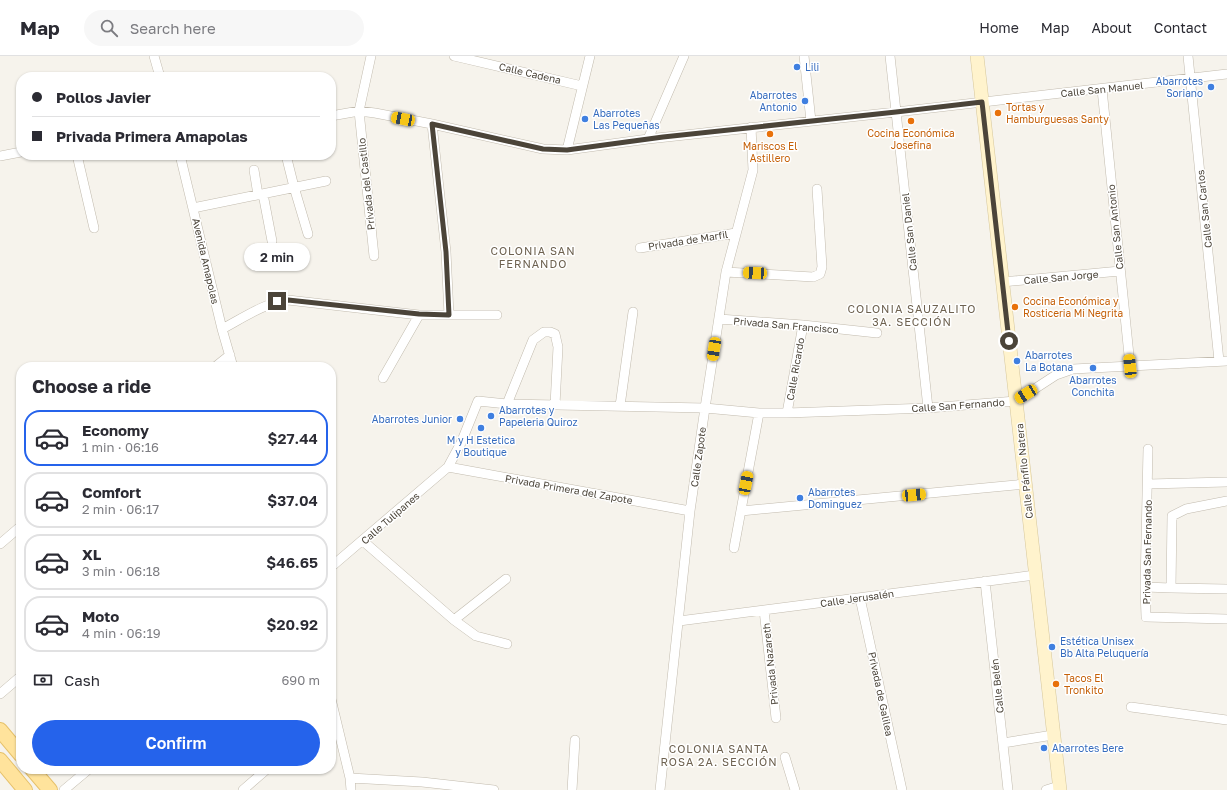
<!DOCTYPE html>
<meta charset="utf-8">
<style>
:root{--surface:#fff;--page:#f7f7f7;--text:#2b2b33;--muted:#7c7c81;--line:#e1e1e2;--accent:#2563eb}
body{margin:0;font-family:"Golos Text",sans-serif;background:var(--page);color:var(--text);height:100vh;display:flex;flex-direction:column;font-size:15px;white-space:nowrap}
*{box-sizing:border-box;margin:0}
p{font-size:13px;color:var(--muted)}
.icon{flex:none;width:22px;height:22px;fill:none;stroke:currentColor;stroke-width:2;stroke-linecap:round;stroke-linejoin:round}
.map{position:relative;flex:1;overflow:hidden}
.side{position:absolute;left:16px;top:306px;width:320px;height:412px;display:flex;flex-direction:column;background:var(--surface);border-radius:16px;box-shadow:0 1px 3px #0004}
.side>*{flex:none}
.banner{position:absolute;left:16px;top:16px;width:320px;height:88px;border-radius:16px;box-shadow:0 1px 3px #0004;display:grid;align-content:center;height:88px;padding:0 16px;background:var(--surface)}
.end{position:absolute;width:18px;height:18px;margin:-9px;border:5px solid #4b4439;background:#fff;box-shadow:0 0 0 2px #fff}
.from{border-radius:50%}
.bubble{position:absolute;height:28px;border-radius:14px;background:var(--surface);box-shadow:0 1px 3px #0004;font-size:13px;font-weight:600;line-height:28px;text-align:center}
.car{position:absolute;width:12px;height:24px;margin:-12px -6px;border-radius:5px;box-shadow:0 0 3px 1px #0007;background:linear-gradient(#f5c518 24%,#345 0 40%,#f5c518 0 76%,#345 0 86%,#f5c518 0)}
.banner b{display:flex;align-items:center;gap:14px;height:38px;font-size:15px}
.banner b+b{border-top:1px solid var(--line)}
.banner i{width:10px;height:10px;background:var(--text)}
ul{padding:0;list-style:none}
li{display:flex;align-items:center;gap:12px;height:56px;margin:0 8px 6px;padding:0 8px;border:2px solid var(--line);border-radius:16px}
li div{flex:1}
li b{display:block;font-size:15px}
li em{font-style:normal;font-weight:600}
li.current{border-color:var(--accent)}
li>.icon{width:36px;height:36px;stroke-width:1.5}
h2{padding:0 16px;font-size:18px;line-height:48px}
.pay{display:flex;align-items:center;gap:10px;height:44px;padding:0 16px;font-size:15px}
.pay p{margin-inline-start:auto}
.primary-button{display:flex;gap:8px;margin-top:auto;padding:8px 16px}
.primary-button a{flex:1;height:46px;border-radius:24px;background:var(--accent);color:#fff;font-size:16px;font-weight:600;line-height:46px;text-align:center}
header{display:flex;align-items:center;gap:24px;box-sizing:border-box;height:56px;padding:0 20px;background:var(--surface);border-bottom:1px solid var(--line)}
header strong{font-size:19px}
nav{display:flex;gap:22px;margin-inline-start:auto;font-size:14px}
.search{width:280px;height:36px;background:var(--page);display:flex;align-items:center;gap:10px;box-sizing:border-box;padding:0 14px;border-radius:22px;color:var(--muted);font-size:15px}
.map>svg:first-child{display:block}
.lines{fill:none;stroke-linecap:round;stroke-linejoin:round}
.minor-casing{stroke:#c2bbae;stroke-width:10}
.secondary-casing{stroke:#d6c79b;stroke-width:14}
.primary-casing{stroke:#e6c16a;stroke-width:16}
.minor{stroke:#fff;stroke-width:9}
.secondary{stroke:#fff3cd;stroke-width:13}
.primary{stroke:#ffe39c;stroke-width:14}
.route{stroke:#4b4439;stroke-width:5}
.shop-dot{fill:#3f7fe0;stroke:#fff;stroke-width:1.5}
.food-dot{fill:#e8710a;stroke:#fff;stroke-width:1.5}
.labels{text-anchor:middle;stroke-width:3;stroke-linejoin:round;paint-order:stroke}
.shop-label{font-size:10px;fill:#366cbe;stroke:#fff;text-anchor:start}
.street-label{font-size:10px;fill:#4b4439;stroke:#fff}
.food-label{font-size:10px;fill:#c56008;stroke:#fff;text-anchor:start}
.neighbourhood-label{font-size:11px;letter-spacing:1px;fill:#6e6250;stroke:#fff}
</style>
<header>
<strong>Map</strong>
<div class="search"><svg class="icon" aria-label="search" viewBox="0 0 24 24"><circle cx="10" cy="10" r="6"/><path d="M15 15l6 6"/></svg>Search here</div>
<nav><a>Home</a><a>Map</a><a>About</a><a>Contact</a></nav>
</header>
<div class="map">
<svg width="1227" height="734" viewBox="0 0 1227 734">
<rect width="100%" height="100%" fill="#f6f3ec"/>
<g class="lines">
<defs>
<path id="minor" d="M154,0L160,21
M371,0L359,55L374,200
M454,0L582,30
M804,0L811,65
M890,0L928,352
M1188,0L1219,305
M1102,33L1130,309
M331,60L359,55L375,57L432,68L543,93L567,94L648,83L896,56L1227,18
M432,68L446,196L449,259
M648,83L684,0
M567,94L590,0
M77,99L94,172
M180,99L222,273L233,311
M286,99L294,131L308,178
M0,100L21,96
M254,114L258,139
M263,138L272,185
M193,152L326,125
M640,192L736,177
M726,216L813,221L820,218L822,211L817,133
M1002,226L1120,215
M719,263L803,269L877,277
M222,273C243,262 264,247 288,244L419,259H497
M215,311L230,299
M383,322L419,259
M507,348L533,284L544,276H550L555,278L558,291L555,349
M620,350L633,256
M787,357L803,269
M1148,393L1145,531L1146,561L1227,563
M448,411L690,455
M1148,428L1227,426
M1227,445L1186,453L1172,460L1171,532L1227,533
M741,455L1025,428
M363,485L454,564L476,580L507,588
M0,488L21,470
M734,492L759,357
M331,511L448,411L461,387L478,345L507,348L705,352L759,357H787L928,352L1016,345L1056,319L1073,313L1227,305
M985,525L1008,734
M1145,531L1171,532
M860,542L902,734
M764,554L776,662
M454,564L506,523
M679,565L1035,519
M0,638L21,620
M331,643L350,722L351,734
M1131,651L1227,664
M1003,687L1053,679
M785,701L795,734
M350,722L422,726L494,734
M64,734L89,713
M243,734L267,713
M572,734L575,684
M660,734L690,455L705,352L726,216L753,114L751,71
M1046,734L1059,730"/>
<path id="secondary" d="M977,0L1060,734"/>
<path id="primary" d="M0,674L21,699
M0,704L25,734
M32,713L50,734"/>
</defs>
<!-- minor casing -->
<use href="#minor" class="minor-casing"/>
<!-- secondary casing -->
<use href="#secondary" class="secondary-casing"/>
<!-- primary casing -->
<use href="#primary" class="primary-casing"/>
<!-- minor -->
<use href="#minor" class="minor"/>
<!-- secondary -->
<use href="#secondary" class="secondary"/>
<!-- primary -->
<use href="#primary" class="primary"/>
</g>
<g class="lines">
<!-- route -->
<path class="route" d="M277,245L288,244L419,258L449,259L446,196L432,68L543,93L567,94L663,81L896,56L982,46L1009,285"/>
</g>
<!-- markers -->
<g class="shop-dot">
<circle cx="797" cy="11" r="4"/>
<circle cx="1211" cy="31" r="4"/>
<circle cx="805" cy="45" r="4"/>
<circle cx="585" cy="63" r="4"/>
<circle cx="1017" cy="305" r="4"/>
<circle cx="1093" cy="312" r="4"/>
<circle cx="491" cy="360" r="4"/>
<circle cx="460" cy="363" r="4"/>
<circle cx="481" cy="372" r="4"/>
<circle cx="800" cy="442" r="4"/>
<circle cx="1052" cy="591" r="4"/>
<circle cx="1044" cy="692" r="4"/>
</g>
<g class="food-dot">
<circle cx="998" cy="57" r="4"/>
<circle cx="911" cy="65" r="4"/>
<circle cx="770" cy="78" r="4"/>
<circle cx="1015" cy="251" r="4"/>
<circle cx="1056" cy="628" r="4"/>
</g>
<g class="labels">
<!-- shop labels -->
<g class="shop-label">
<text x="805" y="15">Lili</text>
<text x="1203" y="29" text-anchor="end">Abarrotes<tspan x="1203" dy="12">Soriano</tspan></text>
<text x="797" y="43" text-anchor="end">Abarrotes<tspan x="797" dy="12">Antonio</tspan></text>
<text x="593" y="61">Abarrotes<tspan x="593" dy="12">Las Pequeñas</tspan></text>
<text x="1025" y="303">Abarrotes<tspan x="1025" dy="12">La Botana</tspan></text>
<text x="1093" y="328" text-anchor="middle">Abarrotes<tspan x="1093" dy="12">Conchita</tspan></text>
<text x="499" y="358">Abarrotes y<tspan x="499" dy="12">Papeleria Quiroz</tspan></text>
<text x="452" y="367" text-anchor="end">Abarrotes Junior</text>
<text x="481" y="388" text-anchor="middle">M y H Estetica<tspan x="481" dy="12">y Boutique</tspan></text>
<text x="808" y="440">Abarrotes<tspan x="808" dy="12">Dominguez</tspan></text>
<text x="1060" y="589">Estética Unisex<tspan x="1060" dy="12">Bb Alta Peluquería</tspan></text>
<text x="1052" y="696">Abarrotes Bere</text>
</g>
<!-- street labels -->
<g class="street-label">
<text transform="translate(530 17) rotate(13)" y="4">Calle Cadena</text>
<text transform="translate(1102 33) rotate(-6)" y="4">Calle San Manuel</text>
<text transform="translate(366 128) rotate(-96)" y="4">Privada del Castillo</text>
<text transform="translate(1204 153) rotate(-96)" y="4">Calle San Carlos</text>
<text transform="translate(1115 171) rotate(-96)" y="4">Calle San Antonio</text>
<text transform="translate(909 176) rotate(-96)" y="4">Calle San Daniel</text>
<text transform="translate(688 184) rotate(-9)" y="4">Privada de Marfil</text>
<text transform="translate(206 205) rotate(77)" y="4">Avenida Amapolas</text>
<text transform="translate(1061 221) rotate(-5)" y="4">Calle San Jorge</text>
<text transform="translate(786 269) rotate(5)" y="4">Privada San Francisco</text>
<text transform="translate(795 313) rotate(-80)" y="4">Calle Ricardo</text>
<text transform="translate(958 349) rotate(-4)" y="4">Calle San Fernando</text>
<text transform="translate(698 401) rotate(-82)" y="4">Calle Zapote</text>
<text transform="translate(1024 415) rotate(-96)" y="4">Calle Pánfilo Natera</text>
<text transform="translate(569 433) rotate(10)" y="4">Privada Primera del Zapote</text>
<text transform="translate(390 462) rotate(-41)" y="4">Calle Tulipanes</text>
<text transform="translate(1147 496) rotate(-89)" y="4">Privada San Fernando</text>
<text transform="translate(857 542) rotate(-8)" y="4">Calle Jerusalén</text>
<text transform="translate(770 608) rotate(-96)" y="4">Privada Nazareth</text>
<text transform="translate(997 630) rotate(-96)" y="4">Calle Belén</text>
<text transform="translate(881 638) rotate(78)" y="4">Privada de Galilea</text>
</g>
<!-- food labels -->
<g class="food-label">
<text x="1006" y="55">Tortas y<tspan x="1006" dy="12">Hamburguesas Santy</tspan></text>
<text x="911" y="81" text-anchor="middle">Cocina Económica<tspan x="911" dy="12">Josefina</tspan></text>
<text x="770" y="94" text-anchor="middle">Mariscos El<tspan x="770" dy="12">Astillero</tspan></text>
<text x="1023" y="249">Cocina Económica y<tspan x="1023" dy="12">Rosticeria Mi Negrita</tspan></text>
<text x="1064" y="626">Tacos El<tspan x="1064" dy="12">Tronkito</tspan></text>
</g>
<!-- neighbourhood labels -->
<g class="neighbourhood-label">
<text x="533" y="199">COLONIA SAN<tspan x="533" dy="13">FERNANDO</tspan></text>
<text x="912" y="257">COLONIA SAUZALITO<tspan x="912" dy="13">3A. SECCIÓN</tspan></text>
<text x="719" y="697">COLONIA SANTA<tspan x="719" dy="13">ROSA 2A. SECCIÓN</tspan></text>
</g>
</g>
</svg>
<i class="end from" style="left:1009px;top:285px"></i>
<i class="end" style="left:277px;top:245px"></i>
<div class="bubble" style="left:244px;top:187px;width:66px">2 min</div>
<i class="car" style="left:403px;top:63px;rotate:281deg"></i>
<i class="car" style="left:755px;top:217px;rotate:273deg"></i>
<i class="car" style="left:714px;top:293px;rotate:189deg"></i>
<i class="car" style="left:1130px;top:310px;rotate:354deg"></i>
<i class="car" style="left:1026px;top:338px;rotate:238deg"></i>
<i class="car" style="left:746px;top:427px;rotate:11deg"></i>
<i class="car" style="left:914px;top:439px;rotate:85deg"></i>
<div class="banner">
<b><i class="from"></i>Pollos Javier</b>
<b><i></i>Privada Primera Amapolas</b>
</div>
<section class="side">
<h2>Choose a ride</h2>
<ul>
<li class="current"><svg class="icon" aria-label="car" viewBox="0 0 24 24"><path d="M5 17H2v-5l4-1 3-4h7l3 4 3 1v5h-3M9 17h6M6 11h13"/><circle cx="7" cy="17" r="2"/><circle cx="17" cy="17" r="2"/></svg><div><b>Economy</b><p>1 min · 06:16</p></div><em>$27.44</em></li>
<li><svg class="icon" aria-label="car" viewBox="0 0 24 24"><path d="M5 17H2v-5l4-1 3-4h7l3 4 3 1v5h-3M9 17h6M6 11h13"/><circle cx="7" cy="17" r="2"/><circle cx="17" cy="17" r="2"/></svg><div><b>Comfort</b><p>2 min · 06:17</p></div><em>$37.04</em></li>
<li><svg class="icon" aria-label="car" viewBox="0 0 24 24"><path d="M5 17H2v-5l4-1 3-4h7l3 4 3 1v5h-3M9 17h6M6 11h13"/><circle cx="7" cy="17" r="2"/><circle cx="17" cy="17" r="2"/></svg><div><b>XL</b><p>3 min · 06:18</p></div><em>$46.65</em></li>
<li><svg class="icon" aria-label="car" viewBox="0 0 24 24"><path d="M5 17H2v-5l4-1 3-4h7l3 4 3 1v5h-3M9 17h6M6 11h13"/><circle cx="7" cy="17" r="2"/><circle cx="17" cy="17" r="2"/></svg><div><b>Moto</b><p>4 min · 06:19</p></div><em>$20.92</em></li>
</ul>
<div class="pay"><svg class="icon" aria-label="cash" viewBox="0 0 24 24"><path d="M3 7h18v10H3z"/><circle cx="12" cy="12" r="2"/></svg>Cash<p>690 m</p></div>
<div class="primary-button"><a>Confirm</a></div>
</section>
</div>
